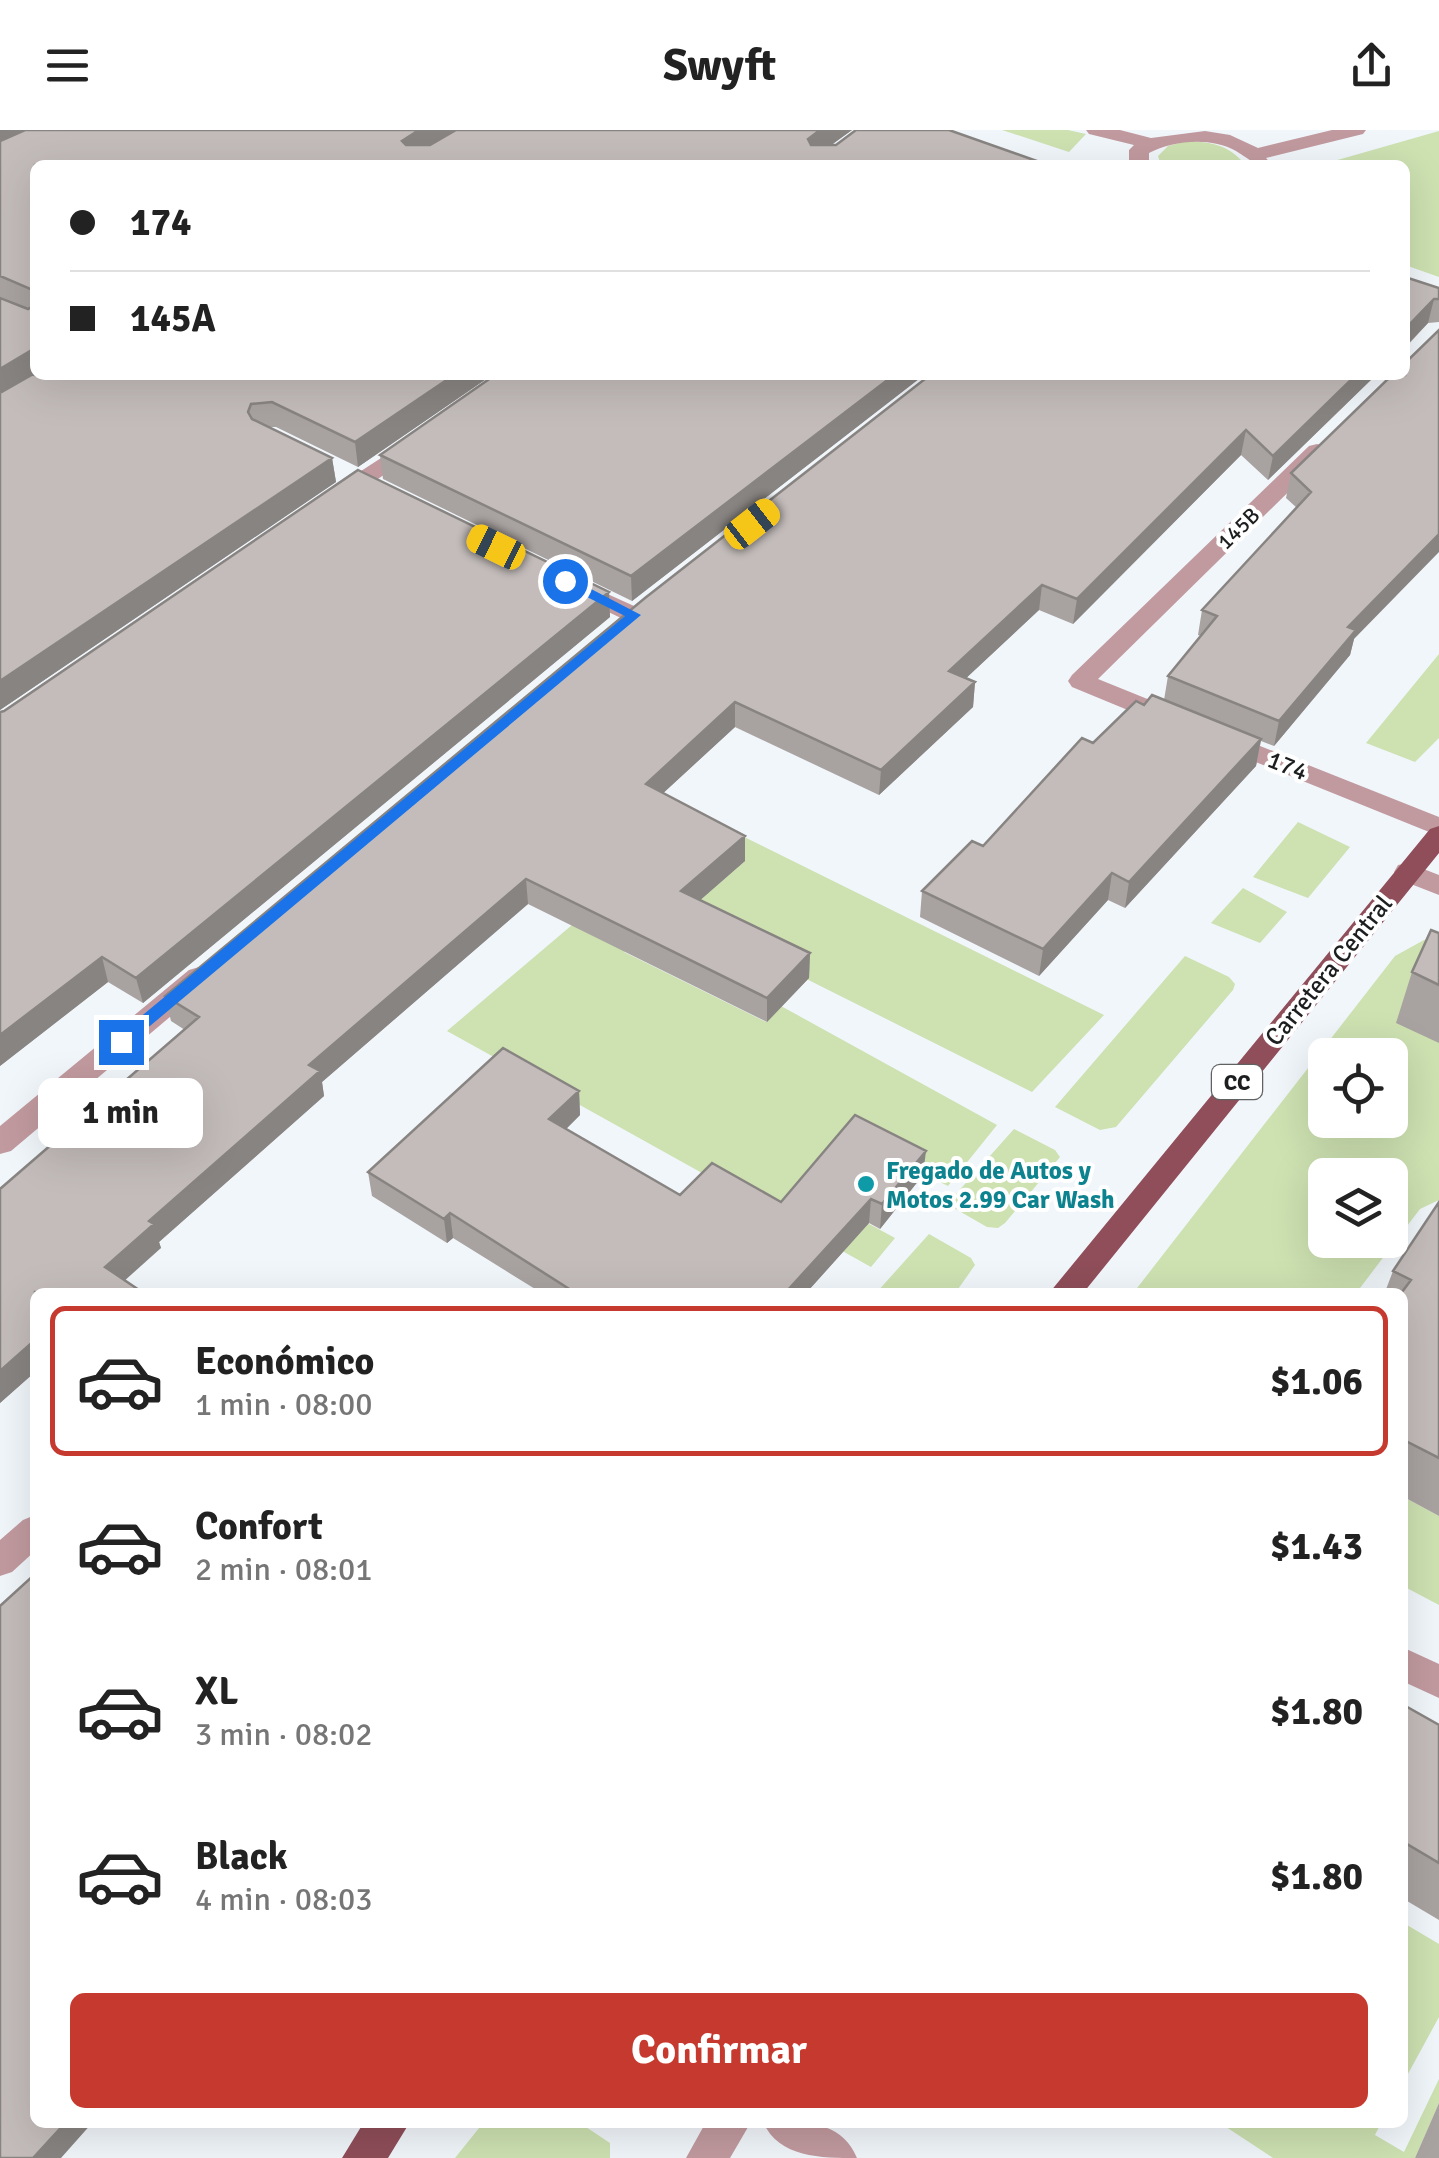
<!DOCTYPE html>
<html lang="es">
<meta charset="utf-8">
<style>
:root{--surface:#fff;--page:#f2f2f2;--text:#222;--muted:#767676;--line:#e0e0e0;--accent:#c6392f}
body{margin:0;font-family:Signika,sans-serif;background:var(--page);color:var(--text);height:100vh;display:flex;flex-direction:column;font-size:38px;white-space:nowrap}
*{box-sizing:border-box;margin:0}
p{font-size:32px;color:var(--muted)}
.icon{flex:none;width:55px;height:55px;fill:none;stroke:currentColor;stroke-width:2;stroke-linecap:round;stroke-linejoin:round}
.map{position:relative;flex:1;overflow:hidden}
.sheet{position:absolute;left:30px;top:1158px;width:1378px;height:840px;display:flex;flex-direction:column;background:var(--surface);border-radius:15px;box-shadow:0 10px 40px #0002}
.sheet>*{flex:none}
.hud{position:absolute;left:30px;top:30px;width:1380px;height:220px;border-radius:15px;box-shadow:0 10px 40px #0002;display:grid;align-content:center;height:220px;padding:0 40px;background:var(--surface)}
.fabs{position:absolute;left:1308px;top:908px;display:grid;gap:20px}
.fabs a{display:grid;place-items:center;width:100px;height:100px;border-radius:15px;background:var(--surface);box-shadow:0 10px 40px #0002;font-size:50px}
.end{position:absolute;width:45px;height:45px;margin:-22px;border:12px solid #1a73e8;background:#fff;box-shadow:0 0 0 5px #fff}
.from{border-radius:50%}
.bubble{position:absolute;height:70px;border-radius:15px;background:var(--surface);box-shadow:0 10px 40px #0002;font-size:32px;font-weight:800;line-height:70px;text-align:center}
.car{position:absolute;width:30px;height:60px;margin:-30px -15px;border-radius:12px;box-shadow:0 0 8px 2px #0007;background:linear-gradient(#f5c518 24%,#345 0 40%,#f5c518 0 76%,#345 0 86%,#f5c518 0)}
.hud b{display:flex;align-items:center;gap:35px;height:95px;font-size:38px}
.hud b+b{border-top:2px solid var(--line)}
.hud i{width:25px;height:25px;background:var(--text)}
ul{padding:18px 0 0;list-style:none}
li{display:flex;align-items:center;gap:30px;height:150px;margin:0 20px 15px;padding:0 20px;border:5px solid transparent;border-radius:15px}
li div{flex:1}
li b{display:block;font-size:38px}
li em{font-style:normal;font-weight:800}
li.on{border-color:var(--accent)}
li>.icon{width:90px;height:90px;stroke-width:1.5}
.cta{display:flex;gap:20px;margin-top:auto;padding:20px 40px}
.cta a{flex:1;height:115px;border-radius:15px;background:var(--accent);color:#fff;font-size:40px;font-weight:800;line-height:115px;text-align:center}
header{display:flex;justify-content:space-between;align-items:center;height:130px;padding:0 40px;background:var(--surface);font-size:45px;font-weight:800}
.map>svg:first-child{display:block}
.green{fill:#cde1b1;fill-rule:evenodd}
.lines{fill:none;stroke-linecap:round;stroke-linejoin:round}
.minor{fill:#c19a9f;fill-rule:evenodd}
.major{fill:#8f4e59;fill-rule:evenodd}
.wall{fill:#a8a2a0}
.shaded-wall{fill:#888482}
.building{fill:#c3bcba;stroke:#888482;stroke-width:2.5}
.route{fill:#1a73e8}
.culture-dot{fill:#0f9aa8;stroke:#fff;stroke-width:4}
.labels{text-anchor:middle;stroke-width:8;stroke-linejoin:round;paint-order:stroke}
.far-street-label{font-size:22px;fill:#1c1e1f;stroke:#fff}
.shield{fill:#fff;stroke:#606262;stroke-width:2.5}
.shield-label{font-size:22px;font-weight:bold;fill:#1c1e1f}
.street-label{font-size:25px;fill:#1c1e1f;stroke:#fff}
.culture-label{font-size:25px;font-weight:bold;fill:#0d838f;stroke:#fff;text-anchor:start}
</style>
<header><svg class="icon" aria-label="menu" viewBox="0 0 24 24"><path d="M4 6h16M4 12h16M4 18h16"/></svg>Swyft<svg class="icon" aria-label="share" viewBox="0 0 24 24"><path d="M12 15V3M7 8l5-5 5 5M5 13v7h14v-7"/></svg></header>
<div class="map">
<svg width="1439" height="2028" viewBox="0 0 1439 2028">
<rect width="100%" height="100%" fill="#f1f6fb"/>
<!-- green -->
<path class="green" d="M1002,0H1068L1086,4L1069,22Z
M1439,1V147L1405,135V35H1320Z
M1187,11C1209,12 1226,14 1241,30L1240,35H1161L1158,26L1168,16Z
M1439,524V608L1415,632L1366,613Z
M1298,692L1350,717L1308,768L1253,747Z
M720,695L1104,885L1032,962L667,779L624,822L766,892L781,876L997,995L948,1056L854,1010L810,1062L895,1108L871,1137L447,901L651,728L709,762L744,732Z
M1243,758L1287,782L1260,813L1211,793Z
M1439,807V1070L1420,1079L1357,1162H1134L1395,826L1424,810ZM1325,925H1390V990H1325ZM1325,1045H1390V1110H1325Z
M1185,826L1229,847L1235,854L1233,860L1116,997L1100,1000L1055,977Z
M1014,999L1055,1020L1060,1027L1005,1093L998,1098L987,1097L947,1074Z
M929,1104L971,1128L975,1135L956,1162H877Z
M1402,1366L1439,1386V1475L1403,1456Z
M1402,1792L1439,1814V1887L1403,1953Z
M1439,1949V1973L1415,2028H1273L1220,1993H1381L1375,2005L1404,2022Z
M483,1993H580L610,2013V2028H455Z"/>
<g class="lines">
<!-- minor -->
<path class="minor" d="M1086,0H1120L1151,8L1205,1L1230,5L1258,18L1332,0H1366L1363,4L1266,28L1272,35C1253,35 1251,30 1236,21C1211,7 1174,10 1149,23V35H1129V20L1134,15L1089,4Z
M412,308L423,315L420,320L343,373H327L323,368L327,363Z
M1317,314L1325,316L1328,321L1325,326L1098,549L1182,583L1186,589L1182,595H1164L1072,557L1068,551L1072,545L1309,316Z
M574,449L643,480L646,485L643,490H625L565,461L562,456L565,451Z
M1220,600L1439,687V706L1211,614L1207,608L1211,602Z
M1408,733L1439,745V765L1398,749L1394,742L1398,735Z
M199,837L209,840L213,847L209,854L11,1021L0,1024V996L189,840Z
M35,1385V1421L12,1442L0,1446V1410L23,1390Z
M1402,1517L1439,1534V1568L1402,1551Z
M706,1992H751L730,2028H686Z
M763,1992C800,1992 841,1988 857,2028C821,2028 779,2028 763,1992Z"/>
<!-- major -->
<path class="major" d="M1439,696V723L1084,1162H1050L1430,699Z
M364,1992H410L388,2028H342Z"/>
</g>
<!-- wall -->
<path class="wall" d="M0,0H852L831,15L1048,35H35V245H492L358,337L276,297H269L332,328L336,352L0,580Z
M1405,147L1439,158V192L1428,193L1407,216L1405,225Z
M495,245H924L632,471L383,349L380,325Z
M930,245H1376L1268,350L1241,325L1073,494L1039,480L966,548L975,552L973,577L879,665L735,597L663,663L745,706V731L700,770L810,823L809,848L767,892L528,774L322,952L324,966L159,1112L161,1118L35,1162V1242L0,1273V1059L185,900L171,891L165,866Z
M1392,245L1354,509L1350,525L1274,616L1261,611L1256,636L1125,778L1108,770L1039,846L920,787L922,761L983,716L1093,613L1144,575L1164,570L1168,546L1201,506L1198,505L1202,480L1297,378L1286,368L1291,343Z
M609,462L610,487L143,873L108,852L0,936V582Z
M1439,803V913L1396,893L1412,842Z
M579,961L580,985L566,999L680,1065L781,1072L923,1045L880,1099L869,1093L807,1162H540L453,1108L447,1113L372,1066L368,1042Z
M1439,1072V1386L1402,1366V1162H1385L1393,1141Z
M1402,1574L1439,1595V1790L1402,1768Z
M1439,1973V2028H1415Z"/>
<!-- shaded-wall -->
<path class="shaded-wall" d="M0,0H38L0,19Z
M419,0H458L404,34L402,11Z
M820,0H852L808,32V9Z
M1434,169L1428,193L1405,217L1408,196Z
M35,218V245L0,267V239Z
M454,245H492L358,337L355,312Z
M894,245H924L632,471L631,446Z
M1356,245H1376L1268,350L1273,326Z
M1246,300L1241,325L1073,494L1077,469Z
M332,328L336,352L0,580V551Z
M1439,404V422L1354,509L1350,525L1274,616L1279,591L1348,497Z
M1042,455L1039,480L947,566L949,541Z
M609,462L610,487L143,873L136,848Z
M975,552L973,577L879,665L881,640Z
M735,572V597L646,679V654Z
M1261,609L1256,636L1125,778L1129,752Z
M745,706V731L682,786L681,761Z
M1112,743L1108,770L1039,846L1043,819Z
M526,749L528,774L322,952L324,966L159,1112L161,1118L113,1161L105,1137L149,1091L309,935Z
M810,823L809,848L767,892V868Z
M102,827L108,852L0,936V905Z
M579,961L580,985L551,1014L549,989Z
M926,1021L923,1045L880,1099L882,1074Z
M871,1069L869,1093L807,1162H786Z
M450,1083L453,1108L447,1113L444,1089Z
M35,1210V1242L0,1273V1241Z
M66,1992H93L61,2028H33Z"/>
<!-- building -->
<path class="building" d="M25,0H419L402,11L406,15H430L456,0H820L808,9L811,15H836L856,0H949L1048,35H35V218L0,239V168L28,179L33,176V160L0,146V11Z
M1405,147L1439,158V169H1434L1408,196L1407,217H1405Z
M1439,200V404L1348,497L1356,500L1279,591L1168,546L1217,486L1202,480L1311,362L1291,343L1392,245H1405V233Z
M35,243V245H454L355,312L272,272L251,274L248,282L252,289L332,328L0,551V263Z
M495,245H894L631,446L380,325Z
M930,245H1356L1273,326L1246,300L1077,469L1042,455L949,541L975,552L881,640L735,572L646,654L745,706L681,761L810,823L767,868L526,749L309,935L320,941L149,1091L154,1094L105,1137L142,1162H35V1210L0,1241V1059L199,887L165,866L645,468Z
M358,340L609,462L136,848L102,827L0,905V582L4,581Z
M1152,565L1261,609L1129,752L1112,743L1043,819L922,761L972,711L983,716L1082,608L1093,613L1136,571L1144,575Z
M1431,800L1439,803V855L1412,842Z
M503,918L579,961L549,989L680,1065L712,1033L781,1072L855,985L926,1021L882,1074L871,1069L786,1162H574L450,1083L444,1089L368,1042Z
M1439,1072V1328L1402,1309V1162L1411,1150L1393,1141Z
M35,1444V1992H66L33,2028H0V1476Z
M1402,1574L1439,1595V1733L1402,1711Z"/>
<!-- route -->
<path class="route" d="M561,448H570L641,485L126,916H115V908L625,486L561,454Z"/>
<!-- markers -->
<circle class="culture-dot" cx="866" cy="1054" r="10"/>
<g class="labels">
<!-- far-street labels -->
<g class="far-street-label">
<text transform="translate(1238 398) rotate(-44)" y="8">145B</text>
</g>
<!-- shield labels -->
<rect class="shield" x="1212" y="935" width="50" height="34" rx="8"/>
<g class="shield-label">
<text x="1237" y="960">CC</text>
</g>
<!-- street labels -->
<g class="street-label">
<text transform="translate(1288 635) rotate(22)" y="9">174</text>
<text transform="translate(1328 840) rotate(-51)" y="9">Carretera Central</text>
</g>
<!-- culture labels -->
<g class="culture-label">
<text x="886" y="1049">Fregado de Autos y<tspan x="886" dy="29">Motos 2.99 Car Wash</tspan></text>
</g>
</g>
</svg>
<div class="fabs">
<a><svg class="icon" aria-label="locate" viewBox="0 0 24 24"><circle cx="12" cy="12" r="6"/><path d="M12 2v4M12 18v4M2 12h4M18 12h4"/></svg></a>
<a><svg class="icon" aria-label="layers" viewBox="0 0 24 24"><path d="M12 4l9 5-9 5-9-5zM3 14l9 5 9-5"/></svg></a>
</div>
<i class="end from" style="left:565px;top:451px"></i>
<i class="end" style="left:121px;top:912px"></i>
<div class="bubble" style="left:38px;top:948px;width:165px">1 min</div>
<i class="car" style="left:752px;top:394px;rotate:52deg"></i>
<i class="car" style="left:496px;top:417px;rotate:296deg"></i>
<div class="hud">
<b><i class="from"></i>174</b>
<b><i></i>145A</b>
</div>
<section class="sheet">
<ul>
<li class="on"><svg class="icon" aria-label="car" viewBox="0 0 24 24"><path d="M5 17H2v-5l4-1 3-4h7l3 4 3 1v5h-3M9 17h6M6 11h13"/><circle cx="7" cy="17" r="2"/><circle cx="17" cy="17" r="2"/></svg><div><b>Económico</b><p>1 min · 08:00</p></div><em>$1.06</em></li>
<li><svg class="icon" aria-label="car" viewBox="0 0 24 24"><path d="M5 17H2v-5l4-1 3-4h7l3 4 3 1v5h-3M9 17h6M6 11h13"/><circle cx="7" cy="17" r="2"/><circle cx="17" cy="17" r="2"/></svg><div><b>Confort</b><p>2 min · 08:01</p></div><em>$1.43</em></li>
<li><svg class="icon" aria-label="car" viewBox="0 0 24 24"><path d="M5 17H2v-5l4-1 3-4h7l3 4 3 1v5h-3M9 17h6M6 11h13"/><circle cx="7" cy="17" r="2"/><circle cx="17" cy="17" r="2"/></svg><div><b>XL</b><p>3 min · 08:02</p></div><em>$1.80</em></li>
<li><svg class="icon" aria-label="car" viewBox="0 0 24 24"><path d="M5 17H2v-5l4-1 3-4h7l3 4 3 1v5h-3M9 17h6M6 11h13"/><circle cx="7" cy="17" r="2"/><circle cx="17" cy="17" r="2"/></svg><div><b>Black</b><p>4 min · 08:03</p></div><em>$1.80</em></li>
</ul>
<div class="cta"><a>Confirmar</a></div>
</section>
</div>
